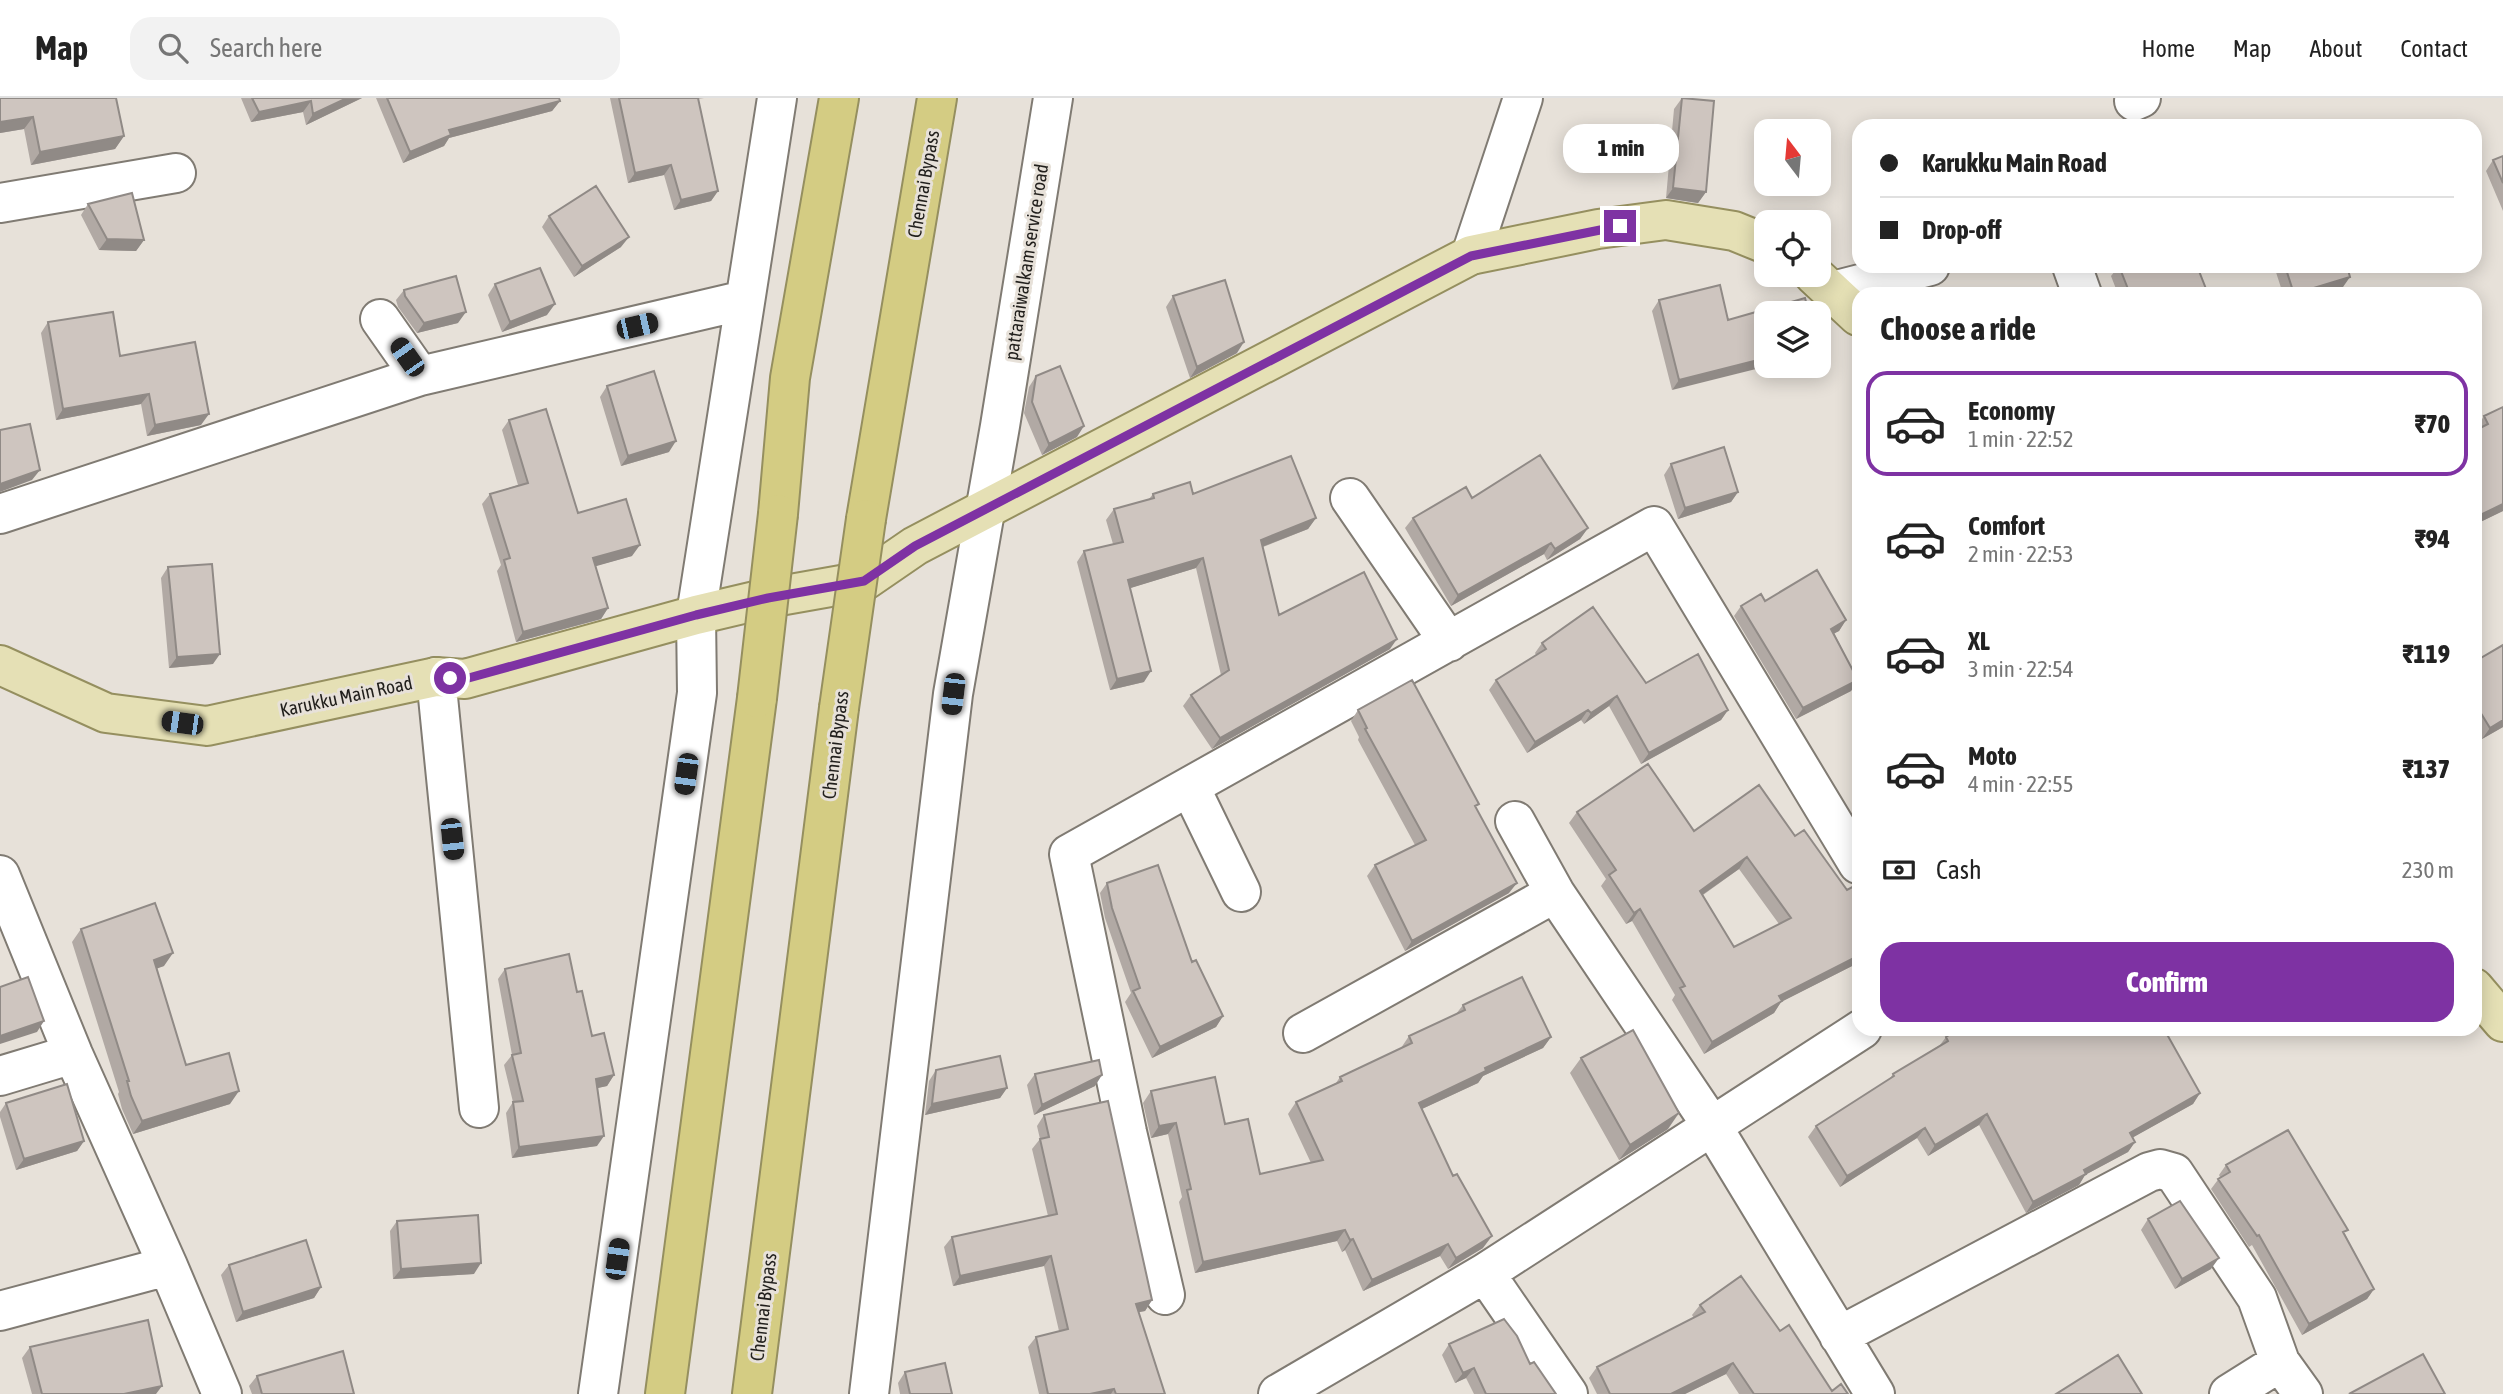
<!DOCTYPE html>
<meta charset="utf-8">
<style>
:root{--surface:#fff;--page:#f2f2f2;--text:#222;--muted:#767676;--line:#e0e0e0;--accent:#7e32a3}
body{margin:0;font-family:"Asap Condensed",sans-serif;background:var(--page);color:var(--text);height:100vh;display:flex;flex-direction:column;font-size:26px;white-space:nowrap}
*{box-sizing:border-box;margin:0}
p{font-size:23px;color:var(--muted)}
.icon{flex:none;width:38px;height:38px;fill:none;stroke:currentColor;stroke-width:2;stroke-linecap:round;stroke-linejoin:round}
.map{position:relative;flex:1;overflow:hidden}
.panel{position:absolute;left:1852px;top:189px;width:630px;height:749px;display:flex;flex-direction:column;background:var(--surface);border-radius:21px;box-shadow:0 4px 18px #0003}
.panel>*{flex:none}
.guide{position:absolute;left:1852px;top:21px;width:630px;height:154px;border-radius:21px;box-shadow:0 4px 18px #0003;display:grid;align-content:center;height:154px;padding:0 28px;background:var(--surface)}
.needle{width:46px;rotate:344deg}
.fabs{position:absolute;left:1754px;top:21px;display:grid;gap:14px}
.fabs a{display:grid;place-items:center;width:77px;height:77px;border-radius:14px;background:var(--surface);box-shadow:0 4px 18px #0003;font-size:35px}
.end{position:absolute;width:32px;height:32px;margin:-16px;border:9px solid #7e32a3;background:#fff;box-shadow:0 0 0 4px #fff}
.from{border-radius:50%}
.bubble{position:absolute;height:49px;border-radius:21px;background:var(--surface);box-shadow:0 4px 18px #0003;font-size:23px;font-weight:800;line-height:49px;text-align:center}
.car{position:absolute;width:21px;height:42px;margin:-21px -10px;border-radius:9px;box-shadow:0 0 5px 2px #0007;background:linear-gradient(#222 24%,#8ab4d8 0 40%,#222 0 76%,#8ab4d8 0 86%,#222 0)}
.guide b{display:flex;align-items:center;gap:24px;height:66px;font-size:26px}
.guide b+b{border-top:2px solid var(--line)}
.guide i{width:18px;height:18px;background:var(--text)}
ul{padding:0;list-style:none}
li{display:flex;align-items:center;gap:21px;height:105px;margin:0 14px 10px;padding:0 14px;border:4px solid transparent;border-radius:21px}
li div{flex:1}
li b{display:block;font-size:26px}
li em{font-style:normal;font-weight:800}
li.active{border-color:var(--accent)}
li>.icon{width:63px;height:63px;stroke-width:1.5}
h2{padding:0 28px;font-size:32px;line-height:84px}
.pay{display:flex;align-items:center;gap:18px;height:77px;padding:0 28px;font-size:26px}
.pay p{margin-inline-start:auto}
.button{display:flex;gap:14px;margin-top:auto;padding:14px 28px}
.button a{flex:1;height:80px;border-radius:21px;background:var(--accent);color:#fff;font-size:28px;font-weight:800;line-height:80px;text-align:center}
header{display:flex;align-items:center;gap:42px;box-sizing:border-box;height:98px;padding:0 35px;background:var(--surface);border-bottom:2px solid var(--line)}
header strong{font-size:33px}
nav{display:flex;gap:38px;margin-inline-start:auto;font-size:24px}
.search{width:490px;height:63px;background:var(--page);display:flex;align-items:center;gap:18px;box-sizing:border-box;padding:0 24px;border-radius:21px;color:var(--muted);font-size:26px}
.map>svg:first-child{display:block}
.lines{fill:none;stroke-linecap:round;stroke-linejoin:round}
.minor-casing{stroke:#807b73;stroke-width:42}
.major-casing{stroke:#958f5f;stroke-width:42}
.highway-casing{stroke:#958f5f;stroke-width:42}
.minor{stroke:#fff;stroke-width:38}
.major{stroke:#e5e0b5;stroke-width:38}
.highway{stroke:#d4cc83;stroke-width:38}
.highway-bridge-casing{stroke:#958f5f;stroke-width:42;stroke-linecap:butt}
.highway-bridge{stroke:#d4cc83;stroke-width:38}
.wall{fill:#b1a9a4;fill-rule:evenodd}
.shaded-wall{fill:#908a86}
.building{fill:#cec5bf;stroke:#908a86;stroke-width:2;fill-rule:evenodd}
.route{stroke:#7e32a3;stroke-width:9}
.labels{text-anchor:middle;stroke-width:6;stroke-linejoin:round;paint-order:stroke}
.street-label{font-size:19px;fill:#211f1c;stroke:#e7e1d9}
</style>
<header>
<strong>Map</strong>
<div class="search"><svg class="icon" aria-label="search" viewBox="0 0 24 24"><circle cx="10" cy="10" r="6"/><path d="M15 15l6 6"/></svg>Search here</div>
<nav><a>Home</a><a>Map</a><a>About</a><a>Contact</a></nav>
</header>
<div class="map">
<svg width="2503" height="1296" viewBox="0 0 2503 1296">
<rect width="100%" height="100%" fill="#e7e1d9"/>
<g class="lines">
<defs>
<path id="minor" d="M2134,3L2141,0
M0,105L176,75
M1471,157L1523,0
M2072,168L2082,196
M1833,193L1930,168
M380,221L420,278
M1350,400L1449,544
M0,416L420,278L745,202
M436,579L479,1010
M1190,689L1241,794
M1515,723L1555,795
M0,777L73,956L168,1168L222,1296
M1303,935L1555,795L1712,1028L1875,1296
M0,978L73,956
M1485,1175L1568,1296
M1165,1197L1127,1034L1069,756L1654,428L1858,766
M0,1213L168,1168
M1839,1238L2149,1074L2160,1071L2174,1075L2257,1200L2280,1264L2303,1296
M598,1296L697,595L696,517L777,0
M869,1296L953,596L1000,328L1053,0
M1278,1296L1485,1175L1862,931
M2229,1296L2280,1264"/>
<path id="major" d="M1814,177L1858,218
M0,567L106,615L207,628L436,579L465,581L696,517L768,500L864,483L915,448L1471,157L1598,131L1666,122L1734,133L1766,146
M2474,890L2503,924"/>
<path id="highway" d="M778,416L790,280L839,0
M866,421L937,0
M665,1296L757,600
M752,1296L839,610"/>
</defs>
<!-- minor casing -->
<use href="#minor" class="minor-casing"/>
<!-- major casing -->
<use href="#major" class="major-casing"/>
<!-- highway casing -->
<use href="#highway" class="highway-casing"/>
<!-- minor -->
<use href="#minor" class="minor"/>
<!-- major -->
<use href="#major" class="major"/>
<!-- highway -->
<use href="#highway" class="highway"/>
<defs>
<path id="highway-bridge" d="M757,600L778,416
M839,610L866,421"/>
</defs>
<!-- highway-bridge casing -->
<use href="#highway-bridge" class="highway-bridge-casing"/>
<!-- highway-bridge -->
<use href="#highway-bridge" class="highway-bridge"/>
</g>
<!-- wall -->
<path class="wall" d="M0,0L124,38L115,51L31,67L24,31L0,35Z
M241,0H362L306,27L303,14L251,24Z
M376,0H559L560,3L552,13L449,40L444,48L403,65Z
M610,0H704L698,1L718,93L711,103L674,112L664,77L628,85Z
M1682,0L1706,94L1698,105L1666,100L1674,11Z
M2503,58V113L2486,73L2493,62Z
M88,106L144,142L136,153L99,152L81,117Z
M549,118L621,149L574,179L542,129Z
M2119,168L2208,196H2118L2111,178Z
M2274,168H2347L2343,189L2322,196H2283Z
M495,186L547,217L502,234L488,197Z
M404,192L458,225L417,235L398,209L396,202Z
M1173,198L1237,255L1190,280L1166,209Z
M1659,202L1728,222L1672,292L1652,213Z
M48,224L120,258L201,327L147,338L141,306L56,322L41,235Z
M1036,278L1077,339L1042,357L1024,315L1029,289Z
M607,288L669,354L621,368L600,299Z
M2503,309V413L2474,427L2478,331L2477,329L2484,318Z
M509,322L578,415L632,458L595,468L608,510L601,521L516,544L497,473L501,467L482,406L490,396L518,387L502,332Z
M1671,366L1738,394L1731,404L1678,421L1664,377Z
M1153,396H1193L1316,420L1308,431L1263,449L1279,517L1390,551L1212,651L1183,608L1191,597L1221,577L1196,470L1130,490L1144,584L1110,592L1077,464L1084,453L1113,446L1106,422L1114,411L1149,401Z
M1472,400L1588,430L1580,441L1547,462L1544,456L1451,508L1405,430L1413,420Z
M168,469L213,566L169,570L161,480Z
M1765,503L1846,522L1839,533L1834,535L1858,582L1851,593L1796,621L1734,518L1741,508Z
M1542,545L1646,585L1728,612L1721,622L1641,666L1609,608L1584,626L1581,622L1527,655L1489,592L1496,582L1536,557L1535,555Z
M2503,547V629L2482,641L2474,627V564Z
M1358,612L1476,710L1509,795L1405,853L1367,778L1375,767L1415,747L1358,642L1359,639L1351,623Z
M1577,714L1694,733L1795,738L1847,792L1858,786V865L1781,904L1774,915L1704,956L1672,902L1675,897L1632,823L1626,826L1601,788L1606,781L1569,725ZM1739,771L1779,826L1734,849L1703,797Z
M1107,785L1192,864L1223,918L1216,929L1152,960L1125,904L1131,895L1105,820L1100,795Z
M81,831L164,868L156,870L186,967L230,1006L133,1036L122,1011L118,996L119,994L72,844Z
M505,871L577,894L592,938L614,977L607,988L597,990V1048L512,1060L506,1015L513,1004L504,967L512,957L498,881Z
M1463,907L1551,939L1543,950L1483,978L1478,985L1422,1011L1483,1150L1448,1171L1440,1158L1363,1193L1345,1152L1342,1154L1337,1143L1195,1175L1179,1104L1182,1099L1168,1036L1151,1040L1143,1005L1151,993L1225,1026L1260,1076L1311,1065L1288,1016L1296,1004L1336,985L1340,979L1401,950L1409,938L1456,916Z
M2011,936L2200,995L2193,1006L2133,1039L2135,1044L2128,1054L2085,1077L2079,1087L2026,1115L1979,1027L1928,1058L1917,1040L1840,1089L1808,1039L1816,1028L1888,983L1893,976L1940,947L1946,939Z
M1581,960L1668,1031L1619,1062L1570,975Z
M936,972L1007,990L1000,1000L925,1017L929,983Z
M1035,976L1095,988L1034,1017L1027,987Z
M6,1005L84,1043L77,1053L16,1072L0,1019V1014Z
M1044,1017L1152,1202L1145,1213L1139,1214L1165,1296H1039L1028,1249L1036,1239L1059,1233L1044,1168L953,1188L944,1149L952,1139L1048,1118L1032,1051L1040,1041L1037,1028Z
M2226,1067L2345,1136L2374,1191L2367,1201L2302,1237L2252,1147L2249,1149L2211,1091L2220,1079L2219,1077Z
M2148,1121L2211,1171L2175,1191L2141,1132Z
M397,1123L474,1176L393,1181L390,1133Z
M229,1167L321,1189L314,1200L236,1224L221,1177Z
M1700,1207L1780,1233L1832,1293L1848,1296H1739L1726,1276L1685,1296H1597L1589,1280L1597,1269L1694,1220L1692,1217Z
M1449,1246L1530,1266L1556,1296H1474L1466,1280L1455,1285L1442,1257Z
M30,1249L156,1296H32L22,1260Z
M905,1274L952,1296H900L898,1285Z
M257,1278L354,1296H252L249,1288Z"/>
<!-- shaded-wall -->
<path class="shaded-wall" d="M347,0H362L306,27L313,16Z
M311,3L303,14L251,24L259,14Z
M560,3L552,13L449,40L444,48L403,65L410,54L449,32Z
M33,19L24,31L0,35V24Z
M124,38L115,51L31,67L40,54Z
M671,67L664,77L628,85L635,75Z
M1673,90L1706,94L1698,105L1666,100Z
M718,93L711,103L674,112L681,102Z
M629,139L621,149L574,179L582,168Z
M107,141L144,142L136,153L99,152Z
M2350,179L2343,189L2322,196H2295Z
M555,206L547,217L502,234L510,224Z
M466,214L458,225L417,235L424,225Z
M1244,244L1237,255L1190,280L1197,269Z
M1766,260V268H1768L1672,292L1679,282Z
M149,296L141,306L56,322L63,311Z
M209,316L201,327L147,338L155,327Z
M1084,328L1077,339L1042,357L1049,346Z
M676,343L669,354L621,368L628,358Z
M40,372L32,382L0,394V386Z
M1738,394L1731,404L1678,421L1685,410Z
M2503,406V413L2474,427V420Z
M1316,420L1308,431L1254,452L1261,442Z
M1588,430L1580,441L1547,462L1555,451Z
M1551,445L1544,456L1451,508L1458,497Z
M640,447L632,458L586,471L593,460Z
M1203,460L1196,470L1121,493L1128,482Z
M608,510L601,521L516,544L523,534Z
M1846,522L1839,533L1824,541L1831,531Z
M1397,541L1390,551L1212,651L1220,640Z
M220,556L213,566L169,570L177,559Z
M1151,573L1144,584L1110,592L1117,581Z
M1858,582L1851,593L1796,621L1803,610Z
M1617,598L1609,608L1584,626L1591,615Z
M1588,612L1581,622L1527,655L1535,644Z
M1728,612L1721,622L1641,666L1649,655Z
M2503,622V629L2482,641L2490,630Z
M1747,759L1739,771L1692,804L1700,793Z
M1517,785L1509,795L1405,853L1412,843Z
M1640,811L1632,823L1626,826L1634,815Z
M173,855L164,868L145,875L154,862Z
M1858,858V865L1781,904L1774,915L1704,956L1712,944L1779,898Z
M1223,918L1216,929L1152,960L1160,949Z
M44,923L37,934L0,946V938Z
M1551,939L1543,950L1483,978L1478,985L1411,1016L1419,1005L1485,970Z
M614,977L607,988L589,992L596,981Z
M1102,977L1095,988L1034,1017L1042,1007Z
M1007,990L1000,1000L925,1017L932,1006Z
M239,993L230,1006L133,1036L142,1023Z
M2200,995L2193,1006L2123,1045L2130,1035Z
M1679,1015L1668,1031L1619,1062L1630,1047Z
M1987,1016L1979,1027L1928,1058L1935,1047Z
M1176,1025L1168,1036L1151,1040L1159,1028Z
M1925,1030L1917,1040L1840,1089L1847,1078Z
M604,1038L597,1048L512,1060L519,1049Z
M84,1043L77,1053L16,1072L24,1061Z
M2135,1044L2128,1054L2085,1077L2079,1087L2026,1115L2033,1104L2084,1072Z
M1345,1132L1337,1143L1195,1175L1203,1164Z
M1492,1138L1483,1150L1448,1171L1456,1160Z
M1353,1141L1345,1152L1342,1154L1350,1142Z
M1448,1146L1440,1158L1363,1193L1372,1182Z
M1051,1158L1044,1168L953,1188L960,1178Z
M2219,1160L2211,1171L2175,1191L2182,1181Z
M481,1165L474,1176L393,1181L401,1171Z
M321,1189L314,1200L236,1224L243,1214Z
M2374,1191L2367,1201L2302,1237L2309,1226Z
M1152,1202L1145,1213L1129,1216L1136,1206Z
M1733,1265L1726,1276L1685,1296H1671Z
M1474,1270L1466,1280L1455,1285L1463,1275Z
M162,1288L156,1296H124Z
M1114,1291L1111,1296H1090Z"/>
<!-- building -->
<path class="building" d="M0,0H116L124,38L40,54L33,19L0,24Z
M252,0H347L313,16L311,3L259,14Z
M387,0H559L560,3L449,32L451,37L410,54Z
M619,0H698L718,93L681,102L671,67L635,75Z
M1682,0L1714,3L1706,94L1673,90Z
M2503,58V85L2493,62Z
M596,88L629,139L582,168L549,118Z
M132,95L144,142L107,141L88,106Z
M2119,168H2197L2208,196H2130Z
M2285,168H2347L2350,179L2294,196Z
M540,170L555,206L510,224L495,186Z
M456,178L466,214L424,225L405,198L404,192Z
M1225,182L1244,244L1197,269L1173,198Z
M1720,187L1728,222L1805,200L1809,215H1766V260L1679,282L1659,202Z
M113,214L120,258L195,244L209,316L155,327L149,296L63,311L48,224Z
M1060,268L1084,328L1049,346L1032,304L1036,278Z
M654,273L676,343L628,358L607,288Z
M2503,309V406L2474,420V333L2488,326L2484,318Z
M546,311L578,415L626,401L640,447L593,460L608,510L523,534L504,462L510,460L490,396L528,385L509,322Z
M30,326L40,372L0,386V332Z
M1724,349L1738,394L1685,410L1671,366Z
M1540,357L1588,430L1555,451L1551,445L1458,497L1413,420L1466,389L1472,400Z
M1291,358L1316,420L1261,442L1279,517L1364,474L1397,541L1220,640L1191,597L1229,572L1203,460L1128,482L1151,573L1117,581L1084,453L1123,444L1114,411L1154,400L1153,396L1190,384L1193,396Z
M212,466L220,556L177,559L168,469Z
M1817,472L1846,522L1831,531L1858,582L1803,610L1741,508L1761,496L1765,503Z
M1593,509L1646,585L1698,556L1728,612L1649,655L1617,598L1591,615L1588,612L1535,644L1496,582L1546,551L1542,545Z
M2503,547V622L2490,630L2474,604V564Z
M1412,582L1479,706L1475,708L1517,785L1412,843L1375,767L1426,742L1365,631L1367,630L1358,612Z
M1648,666L1694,733L1759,687L1795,738L1804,732L1847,792L1858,786V858L1779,898L1782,903L1712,944L1680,890L1685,888L1640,811L1634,815L1609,777L1616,772L1577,714ZM1747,759L1791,820L1734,849L1700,793Z
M1158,767L1192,864L1196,862L1223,918L1160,949L1133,893L1140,890L1112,810L1107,785Z
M155,805L173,855L154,862L186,967L229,955L239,993L142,1023L131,998L127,983H129L81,831Z
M569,856L577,894L582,893L592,938L604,935L614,977L596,981L604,1038L519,1049L513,1004L523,1003L512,957L521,955L505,871Z
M28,879L44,923L0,938V889Z
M1522,879L1551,939L1485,970L1486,973L1419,1005L1453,1078L1457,1076L1492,1138L1456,1160L1448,1146L1372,1182L1353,1141L1350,1142L1345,1132L1203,1164L1187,1092L1191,1091L1176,1025L1159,1028L1151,993L1215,979L1225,1026L1248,1021L1260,1076L1323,1062L1296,1004L1342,983L1340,979L1412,945L1409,938L1465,912L1463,907Z
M1958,931H2007L2011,936L2017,931H2164L2200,995L2130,1035L2135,1044L2084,1072L2086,1076L2033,1104L1987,1016L1935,1047L1925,1030L1847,1078L1816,1028L1894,978L1893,976L1948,943L1946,939Z
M1633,932L1679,1015L1630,1047L1581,960Z
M1000,958L1007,990L932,1006L936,972Z
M1099,962L1102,977L1042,1007L1035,976Z
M67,986L84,1043L24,1061L6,1005Z
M1108,1003L1152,1202L1136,1206L1165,1296H1116L1114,1291L1090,1296H1048L1036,1239L1068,1231L1051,1158L960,1178L952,1139L1057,1116L1040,1041L1049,1039L1044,1017Z
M2288,1032L2348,1132L2343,1134L2374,1191L2309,1226L2259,1137L2257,1138L2218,1081L2230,1074L2226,1067Z
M2180,1103L2219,1160L2182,1181L2148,1121Z
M478,1117L481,1165L401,1171L397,1123Z
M306,1142L321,1189L243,1214L229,1167Z
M1741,1178L1780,1233L1789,1227L1832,1293L1841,1286L1848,1296H1754L1733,1265L1671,1296H1610L1597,1269L1705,1214L1700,1207Z
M1504,1221L1517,1238L1530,1266L1534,1264L1556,1296H1486L1474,1270L1463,1275L1449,1246Z
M148,1222L162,1288L124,1296H42L30,1249Z
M343,1253L354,1296H262L257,1278Z
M2423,1256L2445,1296H2349Z
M2118,1257L2142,1296H2056Z
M945,1265L952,1296H910L905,1274Z"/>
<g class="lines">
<!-- route -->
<path class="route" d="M450,580L465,581L696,517L768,500L864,483L915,448L1471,158L1620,128"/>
</g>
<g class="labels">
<!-- street labels -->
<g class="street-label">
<text transform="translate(923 86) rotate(-80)" y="7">Chennai Bypass</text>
<text transform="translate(1026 164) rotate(-81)" y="7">pattaraiwalkam service road</text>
<text transform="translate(346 598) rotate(-12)" y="7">Karukku Main Road</text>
<text transform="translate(835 647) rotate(-83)" y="7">Chennai Bypass</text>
<text transform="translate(763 1209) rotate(-83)" y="7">Chennai Bypass</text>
</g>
</g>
</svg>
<div class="fabs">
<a><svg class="needle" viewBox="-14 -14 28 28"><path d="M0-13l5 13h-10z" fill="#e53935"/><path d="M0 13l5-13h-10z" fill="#767676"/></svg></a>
<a><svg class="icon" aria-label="locate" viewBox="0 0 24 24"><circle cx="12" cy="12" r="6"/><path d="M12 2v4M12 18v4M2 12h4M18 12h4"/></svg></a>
<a><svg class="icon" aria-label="layers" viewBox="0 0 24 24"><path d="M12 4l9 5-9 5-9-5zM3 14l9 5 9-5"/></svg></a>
</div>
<i class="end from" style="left:450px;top:580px"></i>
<i class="end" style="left:1620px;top:128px"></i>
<div class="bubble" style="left:1563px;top:26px;width:116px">1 min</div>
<i class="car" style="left:637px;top:228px;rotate:77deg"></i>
<i class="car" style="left:407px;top:259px;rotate:325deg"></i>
<i class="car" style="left:953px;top:596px;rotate:187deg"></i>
<i class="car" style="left:182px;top:625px;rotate:278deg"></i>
<i class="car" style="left:686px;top:676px;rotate:188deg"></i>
<i class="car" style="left:452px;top:741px;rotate:174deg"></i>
<i class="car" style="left:617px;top:1161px;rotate:8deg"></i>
<div class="guide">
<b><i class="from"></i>Karukku Main Road</b>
<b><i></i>Drop-off</b>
</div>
<section class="panel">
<h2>Choose a ride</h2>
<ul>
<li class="active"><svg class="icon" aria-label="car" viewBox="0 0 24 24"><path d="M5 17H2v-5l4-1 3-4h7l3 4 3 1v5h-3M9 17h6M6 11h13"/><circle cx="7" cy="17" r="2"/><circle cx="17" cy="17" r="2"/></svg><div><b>Economy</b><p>1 min · 22:52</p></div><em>₹70</em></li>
<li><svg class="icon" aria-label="car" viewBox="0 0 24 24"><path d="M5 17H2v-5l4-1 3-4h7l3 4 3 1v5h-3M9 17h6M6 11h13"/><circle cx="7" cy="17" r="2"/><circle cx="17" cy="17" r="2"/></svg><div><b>Comfort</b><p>2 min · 22:53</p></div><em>₹94</em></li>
<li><svg class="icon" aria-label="car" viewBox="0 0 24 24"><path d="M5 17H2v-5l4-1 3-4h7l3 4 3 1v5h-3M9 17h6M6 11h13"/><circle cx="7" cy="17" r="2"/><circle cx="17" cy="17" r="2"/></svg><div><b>XL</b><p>3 min · 22:54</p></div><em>₹119</em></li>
<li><svg class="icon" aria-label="car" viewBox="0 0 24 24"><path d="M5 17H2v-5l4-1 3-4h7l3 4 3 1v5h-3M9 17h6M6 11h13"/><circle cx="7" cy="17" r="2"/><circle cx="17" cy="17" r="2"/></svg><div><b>Moto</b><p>4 min · 22:55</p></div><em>₹137</em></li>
</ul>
<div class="pay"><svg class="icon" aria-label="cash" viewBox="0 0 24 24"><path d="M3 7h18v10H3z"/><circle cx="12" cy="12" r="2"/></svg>Cash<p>230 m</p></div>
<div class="button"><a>Confirm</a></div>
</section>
</div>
